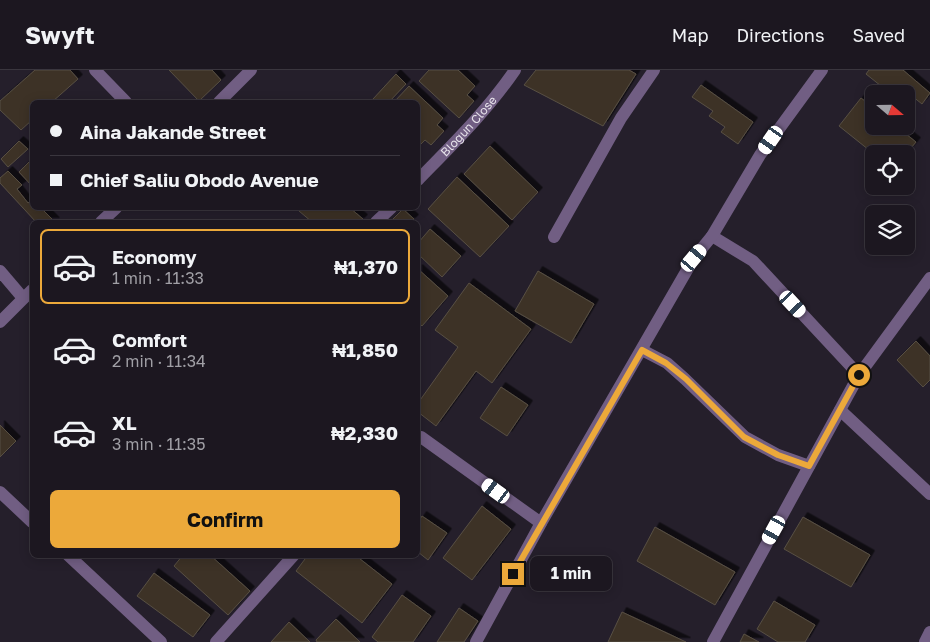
<!DOCTYPE html>
<meta charset="utf-8">
<style>
:root{--surface:#1c1720;--page:#252029;--text:#f1f3f6;--muted:#a09fa5;--line:#3a363e;--accent:#eca93a}
body{margin:0;font-family:"Golos Text",sans-serif;background:var(--page);color:var(--text);height:100vh;display:flex;flex-direction:column;font-size:19px;white-space:nowrap}
*{box-sizing:border-box;margin:0}
p{font-size:16px;color:var(--muted)}
.icon{flex:none;width:28px;height:28px;fill:none;stroke:currentColor;stroke-width:2;stroke-linecap:round;stroke-linejoin:round}
.map{position:relative;flex:1;overflow:hidden}
.panel{position:absolute;left:30px;top:150px;width:390px;height:338px;display:flex;flex-direction:column;background:var(--surface);border-radius:8px;box-shadow:0 2px 12px #0003,0 0 0 1px var(--line)}
.panel>*{flex:none}
.hud{position:absolute;left:30px;top:30px;width:390px;height:110px;border-radius:8px;box-shadow:0 2px 12px #0003,0 0 0 1px var(--line);display:grid;align-content:center;height:110px;padding:0 20px;background:var(--surface)}
.needle{width:32px;rotate:110deg}
.buttons{position:absolute;left:865px;top:15px;display:grid;gap:10px}
.buttons a{display:grid;place-items:center;width:50px;height:50px;border-radius:8px;background:var(--surface);box-shadow:0 2px 12px #0003,0 0 0 1px var(--line);font-size:25px}
.end{position:absolute;width:22px;height:22px;margin:-11px;border:6px solid #eca93a;background:#111;box-shadow:0 0 0 2px #111}
.from{border-radius:50%}
.bubble{position:absolute;height:35px;border-radius:8px;background:var(--surface);box-shadow:0 2px 12px #0003,0 0 0 1px var(--line);font-size:16px;font-weight:700;line-height:35px;text-align:center}
.car{position:absolute;width:15px;height:30px;margin:-15px -8px;border-radius:6px;box-shadow:0 0 4px 1px #0007;background:linear-gradient(#fff 24%,#345 0 40%,#fff 0 76%,#345 0 86%,#fff 0)}
.hud b{display:flex;align-items:center;gap:18px;height:48px;font-size:19px}
.hud b+b{border-top:1px solid var(--line)}
.hud i{width:12px;height:12px;background:var(--text)}
ul{padding:9px 0 0;list-style:none}
li{display:flex;align-items:center;gap:15px;height:75px;margin:0 10px 8px;padding:0 10px;border:2px solid transparent;border-radius:8px}
li div{flex:1}
li b{display:block;font-size:19px}
li em{font-style:normal;font-weight:700}
li.selected{border-color:var(--accent)}
li>.icon{width:45px;height:45px;stroke-width:1.5}
.action{display:flex;gap:10px;margin-top:auto;padding:10px 20px}
.action a{flex:1;height:58px;border-radius:8px;background:var(--accent);color:#111;font-size:20px;font-weight:700;line-height:58px;text-align:center}
header{display:flex;align-items:center;gap:30px;box-sizing:border-box;height:70px;padding:0 25px;background:var(--surface);border-bottom:1px solid var(--line)}
header strong{font-size:24px}
nav{display:flex;gap:28px;margin-inline-start:auto;font-size:18px}
.map>svg:first-child{display:block}
.building{fill:#3c3328;stroke:#584f43;filter:url(#shadow)}
.lines{fill:none;stroke-linecap:round;stroke-linejoin:round}
.minor{stroke:#715e83;stroke-width:12}
.route{stroke:#eca93a;stroke-width:6}
.labels{text-anchor:middle;stroke-width:4.5;stroke-linejoin:round;paint-order:stroke}
.street-label{font-size:12px;fill:#e6e2ea;stroke:#0d0a0f}
</style>
<header>
<strong>Swyft</strong>
<nav><a>Map</a><a>Directions</a><a>Saved</a></nav>
</header>
<div class="map">
<svg width="930" height="572" viewBox="0 0 930 572">
<defs>
<filter id="shadow"><feDropShadow dx="4.5" dy="-4.5" stdDeviation="0" flood-color="#0009"/></filter>
</defs>
<rect width="100%" height="100%" fill="#251f2b"/>
<!-- building -->
<path class="building" d="M35,0H70L78,9L52,32H32V50L21,60L0,40V31Z
M169,0H212L221,10L199,31Z
M429,0H458L475,16L467,25L474,31L459,48L419,11Z
M536,0H629L636,4L603,56L524,15Z
M869,0H903L930,23L922,34L907,22L906,24H891L866,4Z
M396,4L406,14L389,32H377L373,29Z
M701,15L753,52L738,74L721,62L725,57L709,46L713,41L692,27Z
M409,16L443,48L437,55L444,61L431,75L425,70L421,74L418,71V32H394Z
M861,28L874,38V56H896L916,72L906,84H874L839,56Z
M19,71L28,79L8,97L1,89Z
M490,76L538,122L512,150L464,104Z
M32,89V116L19,102Z
M8,101L22,115L17,119L28,133L32,130V138H41L55,152H36L0,113V108Z
M457,107L509,156L480,187L428,139Z
M302,138H350L363,149L360,152H312L299,141Z
M403,139L414,149L411,152H390Z
M430,159L461,186L442,207L418,184V173Z
M418,199L448,226L422,256L418,252Z
M538,201L594,234L571,273L515,241Z
M469,213L531,259L492,313L476,301L436,356L418,342V333L458,277L435,260Z
M916,271L930,286V310L923,317L897,290Z
M501,317L528,335L507,366L480,348Z
M0,355L16,371L0,387Z
M482,436L511,459L472,510L443,488Z
M422,446L447,463L428,490L418,482V452Z
M803,447L870,485L851,517L784,479Z
M655,457L735,502L715,535L637,491Z
M183,485H210L250,521L228,545L174,496Z
M308,485H355L392,514L362,553L296,501Z
M154,503L210,545L193,567L137,526Z
M402,525L431,546L413,572H378L372,567Z
M774,531L815,555L805,572H778L757,559Z
M459,538L478,551L464,572H437Z
M622,542L686,572H608Z
M336,549L360,572H317L316,570Z
M289,552L310,572H271Z
M744,564L759,572H740Z"/>
<g class="lines">
<!-- minor -->
<g class="minor">
<path d="M95,0L126,32"/>
<path d="M219,32L251,0"/>
<path id="s1" d="M418,110C452,75 487,41 515,0"/>
<path d="M101,152L116,138"/>
<path d="M376,152L391,138"/>
<path d="M712,166L753,191L859,305"/>
<path d="M554,167L621,48L654,0"/>
<path d="M0,201L23,228"/>
<path d="M0,252L32,220"/>
<path d="M642,280L667,293L685,309L745,367L778,385L809,396"/>
<path d="M840,340L930,424"/>
<path d="M418,367H421L541,453"/>
<path d="M0,422L32,452"/>
<path d="M68,485L161,572"/>
<path d="M216,572L294,485"/>
<path d="M476,572L541,453L694,188L712,166L760,85L822,0"/>
<path d="M713,572L859,305L930,208"/>
<path d="M925,572L930,562"/>
</g>
</g>
<g class="lines">
<!-- route -->
<path class="route" d="M513,504L642,280L666,293L686,309L744,367L778,385L809,396L859,305"/>
</g>
<g class="labels">
<!-- street labels -->
<g class="street-label">
<text dy="4" stroke="none"><textPath href="#s1" startOffset="74">Blogun Close</textPath></text>
</g>
</g>
</svg>
<div class="buttons">
<a><svg class="needle" viewBox="-14 -14 28 28"><path d="M0-13l5 13h-10z" fill="#e53935"/><path d="M0 13l5-13h-10z" fill="#a09fa5"/></svg></a>
<a><svg class="icon" aria-label="locate" viewBox="0 0 24 24"><circle cx="12" cy="12" r="6"/><path d="M12 2v4M12 18v4M2 12h4M18 12h4"/></svg></a>
<a><svg class="icon" aria-label="layers" viewBox="0 0 24 24"><path d="M12 4l9 5-9 5-9-5zM3 14l9 5 9-5"/></svg></a>
</div>
<i class="end from" style="left:859px;top:305px"></i>
<i class="end" style="left:513px;top:504px"></i>
<div class="bubble" style="left:530px;top:486px;width:82px">1 min</div>
<i class="car" style="left:771px;top:70px;rotate:215deg"></i>
<i class="car" style="left:694px;top:188px;rotate:40deg"></i>
<i class="car" style="left:793px;top:234px;rotate:137deg"></i>
<i class="car" style="left:496px;top:421px;rotate:306deg"></i>
<i class="car" style="left:774px;top:460px;rotate:209deg"></i>
<div class="hud">
<b><i class="from"></i>Aina Jakande Street</b>
<b><i></i>Chief Saliu Obodo Avenue</b>
</div>
<section class="panel">
<ul>
<li class="selected"><svg class="icon" aria-label="car" viewBox="0 0 24 24"><path d="M5 17H2v-5l4-1 3-4h7l3 4 3 1v5h-3M9 17h6M6 11h13"/><circle cx="7" cy="17" r="2"/><circle cx="17" cy="17" r="2"/></svg><div><b>Economy</b><p>1 min · 11:33</p></div><em>₦1,370</em></li>
<li><svg class="icon" aria-label="car" viewBox="0 0 24 24"><path d="M5 17H2v-5l4-1 3-4h7l3 4 3 1v5h-3M9 17h6M6 11h13"/><circle cx="7" cy="17" r="2"/><circle cx="17" cy="17" r="2"/></svg><div><b>Comfort</b><p>2 min · 11:34</p></div><em>₦1,850</em></li>
<li><svg class="icon" aria-label="car" viewBox="0 0 24 24"><path d="M5 17H2v-5l4-1 3-4h7l3 4 3 1v5h-3M9 17h6M6 11h13"/><circle cx="7" cy="17" r="2"/><circle cx="17" cy="17" r="2"/></svg><div><b>XL</b><p>3 min · 11:35</p></div><em>₦2,330</em></li>
</ul>
<div class="action"><a>Confirm</a></div>
</section>
</div>
